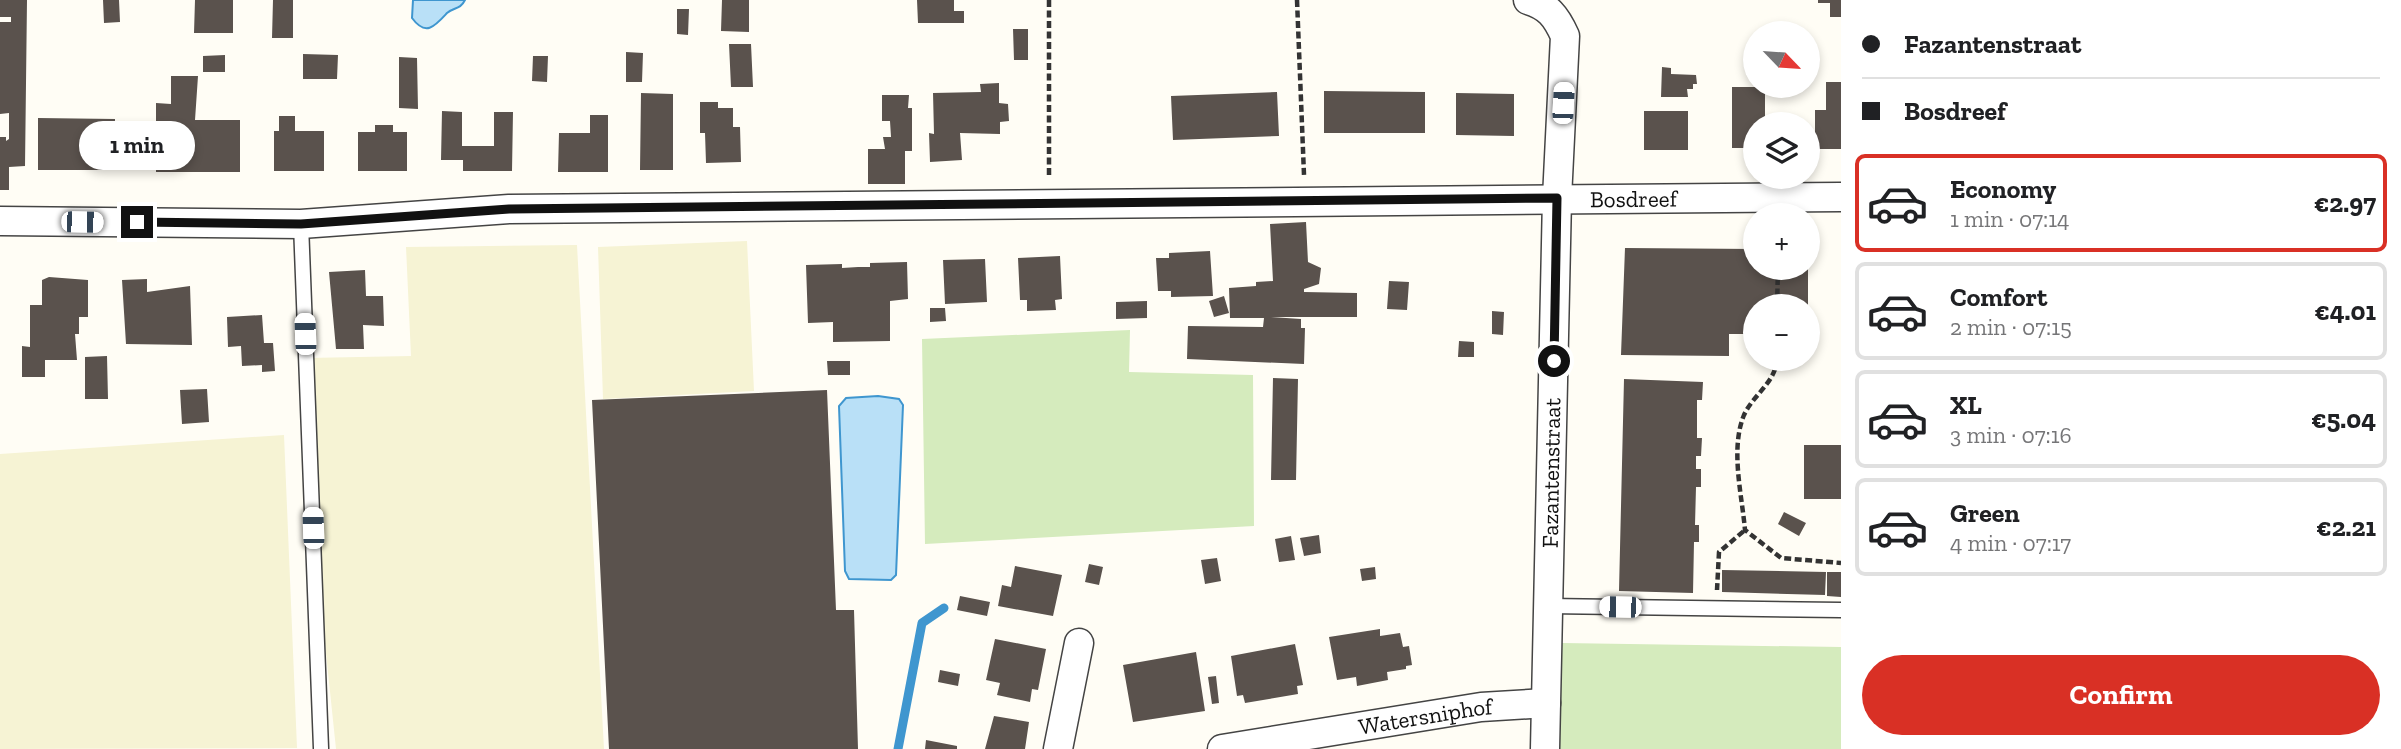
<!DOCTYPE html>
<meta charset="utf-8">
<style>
:root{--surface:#fff;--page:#f2f2f2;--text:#202124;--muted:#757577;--line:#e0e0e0;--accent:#d93025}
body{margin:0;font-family:"Zilla Slab",serif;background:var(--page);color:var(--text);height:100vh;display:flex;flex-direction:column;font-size:26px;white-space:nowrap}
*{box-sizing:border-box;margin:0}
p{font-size:23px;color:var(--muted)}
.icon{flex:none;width:38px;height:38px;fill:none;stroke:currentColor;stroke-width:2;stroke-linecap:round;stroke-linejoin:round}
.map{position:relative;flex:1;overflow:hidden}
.side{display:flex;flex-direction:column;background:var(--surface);width:560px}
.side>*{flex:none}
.banner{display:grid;align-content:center;height:154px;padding:0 21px;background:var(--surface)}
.needle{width:46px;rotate:115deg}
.tools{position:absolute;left:1743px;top:21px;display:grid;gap:14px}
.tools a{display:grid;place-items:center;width:77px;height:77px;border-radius:50%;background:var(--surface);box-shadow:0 4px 10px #0003;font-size:35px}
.end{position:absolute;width:32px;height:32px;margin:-16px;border:9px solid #111;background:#fff;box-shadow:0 0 0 4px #fff}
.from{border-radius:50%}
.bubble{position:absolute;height:49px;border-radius:24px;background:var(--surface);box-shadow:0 4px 10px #0003;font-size:23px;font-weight:800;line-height:49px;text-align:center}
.car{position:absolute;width:21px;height:42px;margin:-21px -10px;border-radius:9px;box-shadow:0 0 5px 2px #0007;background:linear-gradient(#fff 24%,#345 0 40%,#fff 0 76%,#345 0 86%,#fff 0)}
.banner b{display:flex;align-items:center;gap:24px;height:66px;font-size:26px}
.banner b+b{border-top:2px solid var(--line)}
.banner i{width:18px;height:18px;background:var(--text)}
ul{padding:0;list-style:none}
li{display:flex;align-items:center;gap:21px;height:98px;margin:0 14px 10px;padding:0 7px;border:4px solid var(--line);border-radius:10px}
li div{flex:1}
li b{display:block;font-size:26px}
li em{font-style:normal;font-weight:800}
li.selected{border-color:var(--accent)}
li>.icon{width:63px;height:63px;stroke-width:1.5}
.cta{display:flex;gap:14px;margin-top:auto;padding:14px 21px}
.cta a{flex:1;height:80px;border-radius:42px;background:var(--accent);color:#fff;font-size:28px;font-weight:800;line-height:80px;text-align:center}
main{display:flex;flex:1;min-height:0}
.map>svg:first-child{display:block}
.farmland{fill:#f6f3d4}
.green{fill:#d5ebbd}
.water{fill:#b9e0f7;stroke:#3f96cf;stroke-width:2}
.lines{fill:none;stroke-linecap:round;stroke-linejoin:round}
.stream{stroke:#3f96cf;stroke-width:9}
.building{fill:#5a524d}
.service-casing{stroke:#444;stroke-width:17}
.minor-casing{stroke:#444;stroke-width:31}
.path{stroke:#333;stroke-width:4.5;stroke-dasharray:7 3.5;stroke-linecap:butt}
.service{stroke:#fff;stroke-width:14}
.minor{stroke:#fff;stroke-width:28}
.route{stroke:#111;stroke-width:9}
.labels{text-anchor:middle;stroke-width:7;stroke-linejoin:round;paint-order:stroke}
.street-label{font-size:23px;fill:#111;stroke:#fff}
</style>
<main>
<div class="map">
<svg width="1841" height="749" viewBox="0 0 1841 749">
<rect width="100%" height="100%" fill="#fffdf5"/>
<!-- farmland -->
<path class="farmland" d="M747,241L754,391L603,399L598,247Z
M577,245L604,749H336L319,586L307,358L411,356L406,247Z
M284,435L297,748L0,749V454Z"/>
<!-- green -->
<path class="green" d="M1130,330L1129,372L1253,375L1254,526L925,544L922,339Z
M1562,643L1841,647V749H1558Z"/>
<!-- water -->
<path class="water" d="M413,0H465C460,10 454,7 447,13C435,26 426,37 412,18Z
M878,396L899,399L903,405L896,575L891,580L849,579L845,571L839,406L846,398Z"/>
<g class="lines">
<!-- stream -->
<path class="stream" d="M898,749L922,623L944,608"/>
</g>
<!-- building -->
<path class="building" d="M0,0H27L25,166L9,167V190H0V137H6V141L9,139V113L0,114V22H11V17H0Z
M103,0H119L120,22L104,23Z
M195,0H233V33H194Z
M273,0H293V38H272Z
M722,0H749V32L721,31Z
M917,0H954V11H964V23H918Z
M1818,0H1841V17H1830V3H1818Z
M677,9H689L688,35L677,34Z
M1013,29H1028V60H1014Z
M729,44H751L753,87H731Z
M626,52L643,53L642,82H626Z
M303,54L338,55L337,79H303Z
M225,55V72H203V56Z
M533,56H548L547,82L532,81Z
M399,57L417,58L418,109L399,108Z
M1662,67L1671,68V74L1696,75L1697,84H1693V89H1687L1688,97H1661Z
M171,76H198L195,120H240V172H156V103L171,104Z
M1826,82H1841V149H1815V110H1826Z
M999,83V103L1008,104L1009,121L1000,122V134L960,133L962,160L930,162L929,133L934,134L933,93L981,92L980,84Z
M1732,87H1765V124H1755V148H1732Z
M1324,91L1425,92V133H1324Z
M1277,92L1279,136L1173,140L1171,96Z
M641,93L673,94V170H640Z
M1456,93L1514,94V136L1456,135Z
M882,95H909L908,108H912V151H905V184H868V149H885L883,137H891L890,121H882Z
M700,102H718V108H733V127H740L741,162L706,163L705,133H700Z
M442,111L462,112V146H494V112H513L512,171H463V160H441Z
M1644,111H1688V150H1644Z
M590,115H608V172H558L559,133H590Z
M279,116H295V131H324V171H274V131H279Z
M38,118L115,119L114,170H38Z
M375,125H393V132H407V171H358V132H375Z
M1306,222L1308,262L1321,268L1319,284L1304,289V292L1357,293V317H1271L1301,319V328H1305L1304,364L1187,359L1188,326L1263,327L1264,318H1230L1229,288L1256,286V282L1273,281L1270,224Z
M1625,248L1755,249V268H1808V306H1755V334H1729V356L1621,355Z
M1210,251L1213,296L1171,297V291H1158L1156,258H1169V253Z
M1060,256L1062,299L1055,300L1056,310L1027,311V300H1020L1018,258Z
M985,259L987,302L945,304L943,260Z
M907,262L908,299L890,301V341L833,342V322L808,323L806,265L842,264V268L858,267H870V263Z
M365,270L366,296H383L384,326L363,325L364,349H336L329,272Z
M49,277L88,280V317H79V334H75L77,360H45V377H22V346L30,347V305H42V280Z
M147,279V292L190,286L192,345L126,344L122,280Z
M1389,281L1409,282L1407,310L1387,309Z
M1224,296L1229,313L1214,317L1209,301Z
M1147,301V318L1116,319V302Z
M930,308H945L946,321L930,322Z
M1492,311L1504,312L1503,335L1492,334Z
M262,315L264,343H273L275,371L262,372V365L242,366L241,346L228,347L227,317Z
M1459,341L1474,342V357H1458Z
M107,356L108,399H85V357Z
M827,361H850V375H828Z
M1273,378L1298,379L1296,480H1271Z
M1624,379L1703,382L1702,400H1697V438H1702L1701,456H1696V469H1701V487H1696L1695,525H1699V542H1694L1693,593L1619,591Z
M207,389L209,422L182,424L180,390Z
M827,390L836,610H854L858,749H609L592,400Z
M1804,445H1841V499H1804Z
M1784,512L1806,523L1799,536L1778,524Z
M1319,535L1321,553L1304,556L1300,538Z
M1291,536L1295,560L1279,562L1275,539Z
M1217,558L1221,581L1205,584L1201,560Z
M1089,564L1103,567L1099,585L1085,582Z
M1015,566L1062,575L1053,616L998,606L1002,585L1011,587Z
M1375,567L1376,579L1362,581L1360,569Z
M1722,570L1826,572L1825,595L1722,592Z
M1827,572H1841V597L1827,596Z
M960,596L990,602L987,616L957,610Z
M1380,629V636L1400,633L1403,647L1409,646L1412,665L1406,666V669L1387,672L1388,680L1357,686L1356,677L1337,680L1329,637Z
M995,639L1046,649L1038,690L1032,689L1030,702L997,695L1000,683L986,680Z
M1295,644L1303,685L1297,686L1298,694L1245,703L1243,695L1237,696L1231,656Z
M1196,652L1205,711L1133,722L1123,665Z
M940,670L960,674L958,686L938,682Z
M1216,676L1219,703L1212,704L1208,677Z
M994,716L1029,722L1025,749H985Z
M926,740L957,746V749H925Z"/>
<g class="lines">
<defs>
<path id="service" d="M301,224L321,748
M1548,606L1841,610"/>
<g id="minor">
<path d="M1528,0C1548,6 1556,16 1565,36L1557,198L1545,749"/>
<path id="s1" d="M0,221L301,224L509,209L1841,197"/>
<path d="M1058,749L1079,643"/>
<path id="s2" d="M1222,749L1481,707L1546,703"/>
</g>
</defs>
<!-- service casing -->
<use href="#service" class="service-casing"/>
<!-- minor casing -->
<use href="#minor" class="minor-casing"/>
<!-- path -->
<path class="path" d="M1049,0V178
M1297,0L1304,175
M1777,306L1778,268
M1777,359C1776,382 1753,395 1744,415C1730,449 1742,495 1745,530L1781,558L1841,563
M1717,590L1719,552L1745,530"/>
<!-- service -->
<use href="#service" class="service"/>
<!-- minor -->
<use href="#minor" class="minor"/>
</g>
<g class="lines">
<!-- route -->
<path class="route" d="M137,222L301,224L509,209L1557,198L1554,361"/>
</g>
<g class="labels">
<!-- street labels -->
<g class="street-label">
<text dy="8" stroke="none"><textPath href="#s1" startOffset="1634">Bosdreef</textPath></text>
<text transform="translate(1551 473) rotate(-89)" y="8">Fazantenstraat</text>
<text dy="8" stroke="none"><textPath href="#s2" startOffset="206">Watersniphof</textPath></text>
</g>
</g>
</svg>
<div class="tools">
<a><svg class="needle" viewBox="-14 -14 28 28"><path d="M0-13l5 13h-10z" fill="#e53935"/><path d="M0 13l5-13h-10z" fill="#757577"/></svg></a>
<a><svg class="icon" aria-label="layers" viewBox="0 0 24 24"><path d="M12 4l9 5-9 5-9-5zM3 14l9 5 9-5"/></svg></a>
<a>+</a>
<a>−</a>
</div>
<i class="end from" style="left:1554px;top:361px"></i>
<i class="end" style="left:137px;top:222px"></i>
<div class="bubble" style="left:79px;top:121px;width:116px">1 min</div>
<i class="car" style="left:1563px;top:103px;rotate:3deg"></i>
<i class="car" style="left:82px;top:222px;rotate:91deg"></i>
<i class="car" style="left:305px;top:334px;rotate:358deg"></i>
<i class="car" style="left:313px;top:528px;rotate:358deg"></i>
<i class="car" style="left:1620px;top:607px;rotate:271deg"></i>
</div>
<section class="side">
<div class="banner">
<b><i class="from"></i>Fazantenstraat</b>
<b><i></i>Bosdreef</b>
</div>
<ul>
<li class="selected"><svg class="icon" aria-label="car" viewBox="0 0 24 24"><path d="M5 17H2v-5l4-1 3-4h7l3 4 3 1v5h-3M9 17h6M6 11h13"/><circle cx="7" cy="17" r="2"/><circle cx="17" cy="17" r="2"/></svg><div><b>Economy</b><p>1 min · 07:14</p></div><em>€2.97</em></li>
<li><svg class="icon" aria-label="car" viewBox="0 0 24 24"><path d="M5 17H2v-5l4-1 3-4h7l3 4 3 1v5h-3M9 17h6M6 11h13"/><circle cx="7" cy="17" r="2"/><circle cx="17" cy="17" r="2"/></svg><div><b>Comfort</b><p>2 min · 07:15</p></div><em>€4.01</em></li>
<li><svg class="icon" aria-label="car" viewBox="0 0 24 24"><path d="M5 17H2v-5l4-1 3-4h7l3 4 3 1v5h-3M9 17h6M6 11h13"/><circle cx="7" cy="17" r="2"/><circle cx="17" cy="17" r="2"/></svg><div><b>XL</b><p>3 min · 07:16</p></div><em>€5.04</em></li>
<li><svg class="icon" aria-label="car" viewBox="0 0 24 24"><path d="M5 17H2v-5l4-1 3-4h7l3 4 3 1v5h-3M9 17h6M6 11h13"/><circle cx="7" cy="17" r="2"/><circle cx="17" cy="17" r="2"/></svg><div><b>Green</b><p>4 min · 07:17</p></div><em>€2.21</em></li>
</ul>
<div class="cta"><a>Confirm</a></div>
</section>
</main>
